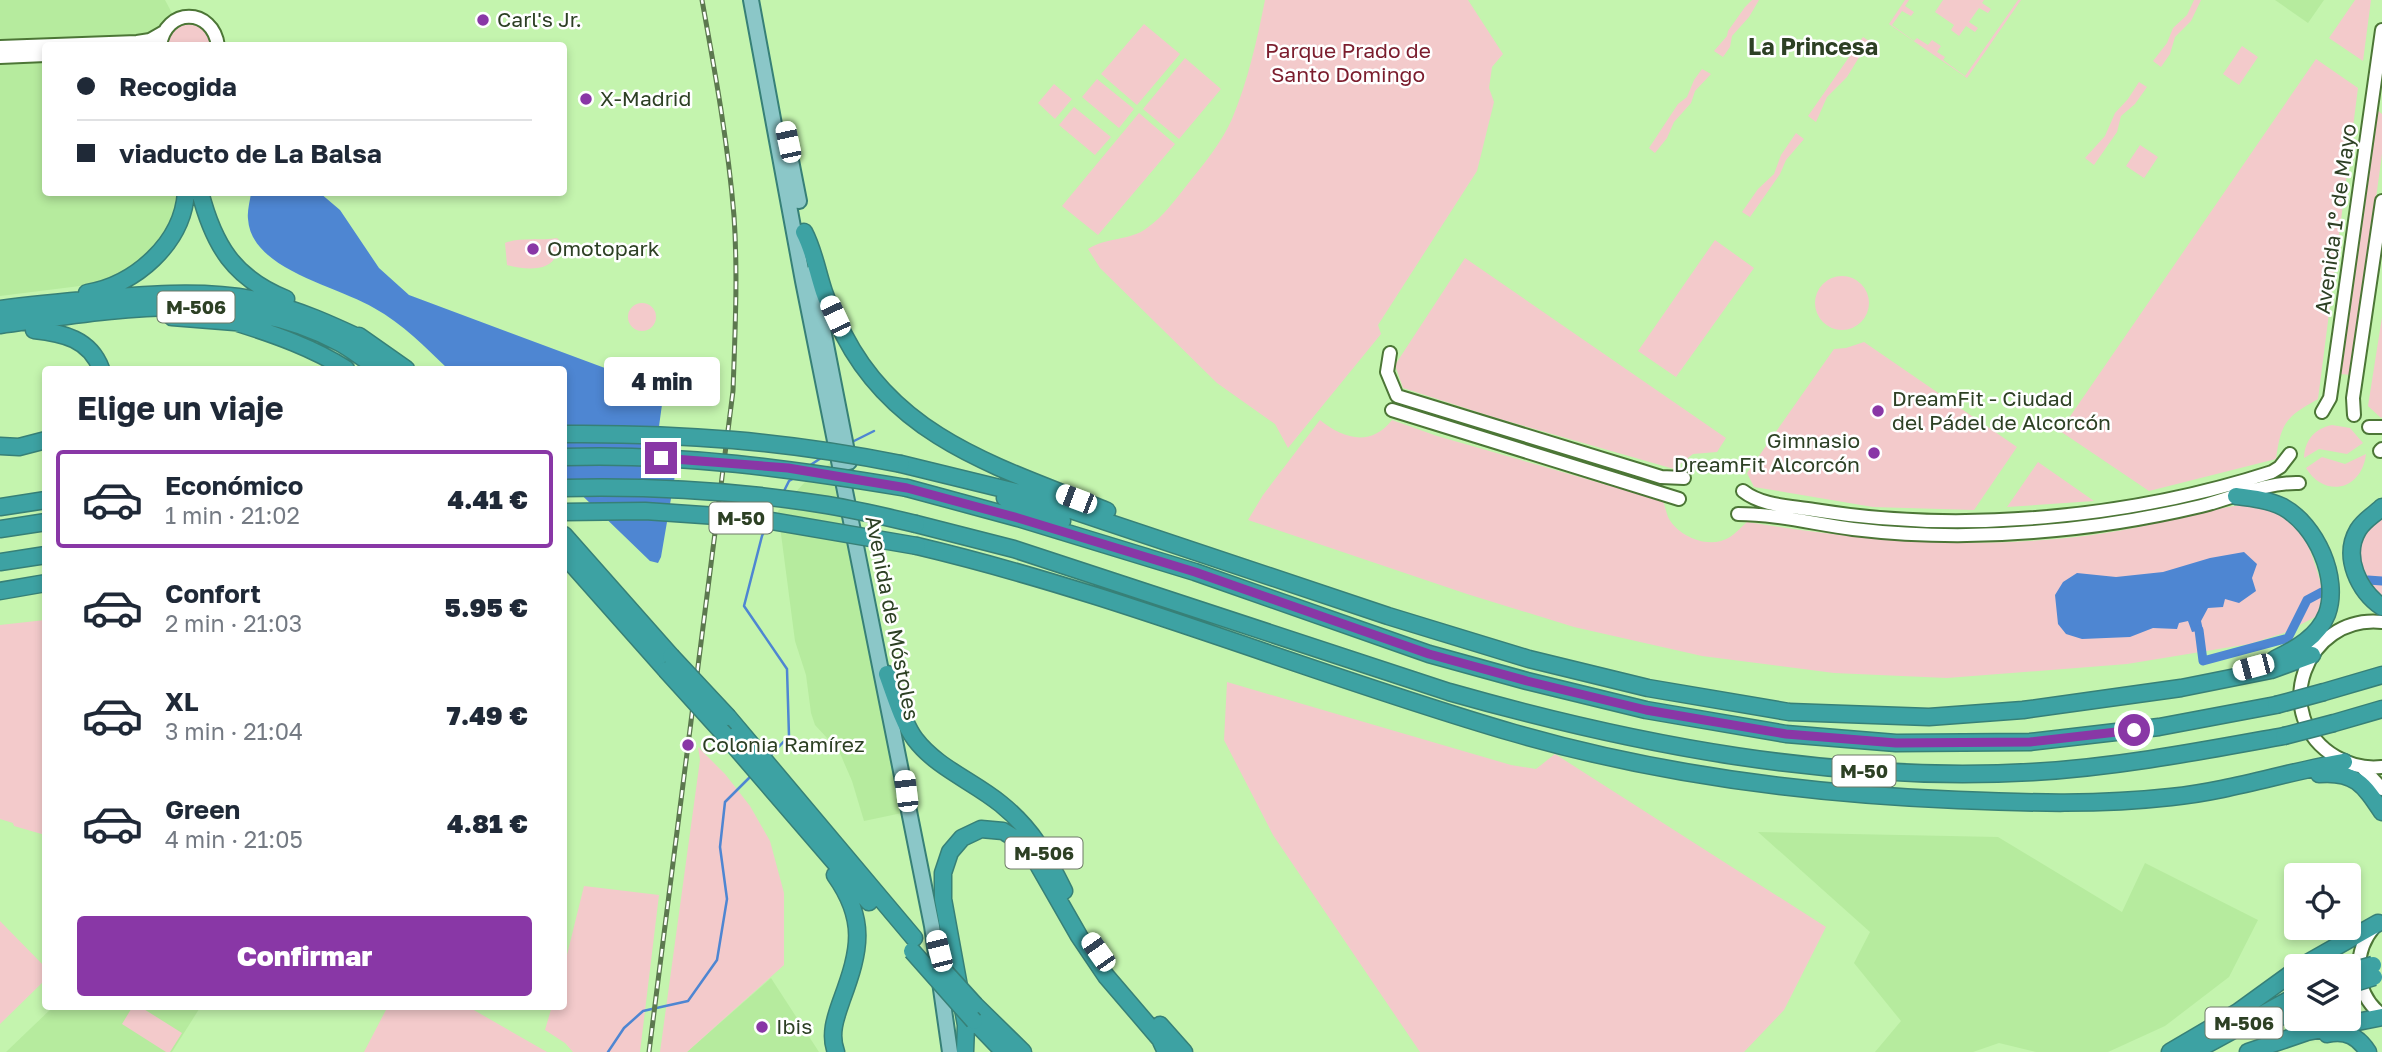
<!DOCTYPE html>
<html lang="es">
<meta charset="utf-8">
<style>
:root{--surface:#fff;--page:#f2f2f3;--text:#1f2937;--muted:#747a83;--line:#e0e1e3;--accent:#8937a6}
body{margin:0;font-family:"Golos Text",sans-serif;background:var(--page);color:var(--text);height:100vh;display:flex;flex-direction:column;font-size:26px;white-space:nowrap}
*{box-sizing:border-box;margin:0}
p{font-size:23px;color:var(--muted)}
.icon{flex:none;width:38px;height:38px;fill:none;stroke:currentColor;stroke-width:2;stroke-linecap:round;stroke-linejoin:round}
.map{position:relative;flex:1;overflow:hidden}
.details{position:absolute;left:42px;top:366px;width:525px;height:644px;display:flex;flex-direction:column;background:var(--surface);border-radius:7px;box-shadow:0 4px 10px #0003}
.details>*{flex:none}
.hud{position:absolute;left:42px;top:42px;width:525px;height:154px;border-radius:7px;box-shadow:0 4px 10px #0003;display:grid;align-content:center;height:154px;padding:0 35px;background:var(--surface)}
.controls{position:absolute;left:2284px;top:863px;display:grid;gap:14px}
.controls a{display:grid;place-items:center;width:77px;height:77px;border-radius:7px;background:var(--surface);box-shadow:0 4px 10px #0003;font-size:35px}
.end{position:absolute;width:32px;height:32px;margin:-16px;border:9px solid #8937a6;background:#fff;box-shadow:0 0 0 4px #fff}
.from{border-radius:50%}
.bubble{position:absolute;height:49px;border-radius:7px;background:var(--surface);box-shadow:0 4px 10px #0003;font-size:23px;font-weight:800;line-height:49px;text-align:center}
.car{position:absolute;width:21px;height:42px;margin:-21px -10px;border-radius:9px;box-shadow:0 0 5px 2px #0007;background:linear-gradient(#fff 24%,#345 0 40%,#fff 0 76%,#345 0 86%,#fff 0)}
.hud b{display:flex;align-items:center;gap:24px;height:66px;font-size:26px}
.hud b+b{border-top:2px solid var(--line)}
.hud i{width:18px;height:18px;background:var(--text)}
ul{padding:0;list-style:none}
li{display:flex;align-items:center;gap:21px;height:98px;margin:0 14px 10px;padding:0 21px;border:4px solid transparent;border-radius:7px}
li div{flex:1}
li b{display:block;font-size:26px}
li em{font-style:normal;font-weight:800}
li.on{border-color:var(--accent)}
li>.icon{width:63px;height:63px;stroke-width:1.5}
h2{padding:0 35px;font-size:32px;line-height:84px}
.primary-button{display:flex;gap:14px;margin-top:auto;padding:14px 35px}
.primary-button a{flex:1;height:80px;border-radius:7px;background:var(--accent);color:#fff;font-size:28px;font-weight:800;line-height:80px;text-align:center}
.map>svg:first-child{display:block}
.built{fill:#b6eb9e}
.green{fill:#f3cacb}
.water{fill:#4e86d2}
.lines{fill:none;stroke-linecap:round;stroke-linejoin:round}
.stream{stroke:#4e86d2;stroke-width:2.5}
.canal{stroke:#4e86d2;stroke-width:9}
.secondary-casing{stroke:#4c7636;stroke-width:16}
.primary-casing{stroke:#378077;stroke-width:18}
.highway-casing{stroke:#378077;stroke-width:19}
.secondary{stroke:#fff;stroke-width:12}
.primary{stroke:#8bc7c8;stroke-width:14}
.highway{stroke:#3da2a3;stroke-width:16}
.rail-casing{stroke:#5c784f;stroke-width:5}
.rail{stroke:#fff;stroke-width:2.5;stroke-dasharray:8;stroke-linecap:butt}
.highway-bridge-casing{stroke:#378077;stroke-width:19;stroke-linecap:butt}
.highway-bridge{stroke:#3da2a3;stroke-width:16}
.route{stroke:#8937a6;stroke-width:9}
.poi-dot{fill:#8937a6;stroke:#fff;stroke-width:2.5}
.labels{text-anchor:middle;stroke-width:5;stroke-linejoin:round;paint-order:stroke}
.shield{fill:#fff;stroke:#6c7966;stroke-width:2}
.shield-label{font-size:19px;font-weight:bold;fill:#2d4024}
.poi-label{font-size:21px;fill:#2d4024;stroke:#fff;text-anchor:start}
.park-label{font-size:21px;fill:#7b1d2d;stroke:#fff}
.street-label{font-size:21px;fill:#2d4024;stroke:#fff}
.neighbourhood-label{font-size:23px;font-weight:bold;fill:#2d4024;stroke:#fff}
</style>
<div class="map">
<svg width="2382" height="1052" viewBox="0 0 2382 1052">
<rect width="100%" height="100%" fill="#c4f4ae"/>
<!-- built -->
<path class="built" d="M0,0H165L189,45L46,46V192L181,193L171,227L149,255L122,275L96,284L0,296Z
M2275,0H2324L2308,23Z
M830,463L902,813L864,821L852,781L839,751L815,725L811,713L806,675L795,641L778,511L805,482Z
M1758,832L1998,837L2122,912L2145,863L2258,920L2229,977L2165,1026L2108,1052H2036L1999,1043L1973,1052H1875L1901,1021L1854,963L1870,932Z
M771,978L819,1052H687Z
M54,1006H201L172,1052H6Z"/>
<!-- green -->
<path class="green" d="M1265,0H1468L1503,54L1492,67L1489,88L1494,102L1477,171L1378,325L1381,334L1288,448L1275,424L1217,383L1100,268L1088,249C1106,237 1130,241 1147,228C1163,217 1175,200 1187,185C1203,165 1222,142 1232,119C1248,81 1257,40 1265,0Z
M1752,0H1759L1749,17L1732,36L1730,47L1723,57L1714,51L1727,36L1728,31L1745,7Z
M1905,0H1909L1905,6L1914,12L1911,16L1902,11L1892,25L1914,41L1917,38L1928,45L1932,40L1941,46L1937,52L1945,57L1943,60L1965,76L2018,0H2021L1967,78L1889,24Z
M1943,0H1984L1982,3L1991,9L1988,13L1979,8L1969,22L1978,28L1975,32L1966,26L1959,36L1951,30L1954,25L1935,12Z
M2194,0H2201L2191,21L2175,37L2170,54L2161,67L2153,61L2167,43L2173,28L2187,15Z
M2355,0H2371L2363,61L2329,38Z
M193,22L207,29L213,46H166C169,29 178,25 193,22Z
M1144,24L1180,54L1137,105L1101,74Z
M1863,37L1869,41L1847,77L1827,97L1816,122L1808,116Z
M2242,46L2258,57L2239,85L2223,74Z
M1185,58L1221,89L1179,139L1143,109Z
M2316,59L2358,88L2318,399C2286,417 2281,422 2276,459L2149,491L2060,431Z
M1702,69L1711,74L1695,91L1691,103L1674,122L1667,138L1655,153L1649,148L1678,104L1687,97L1694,80Z
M1097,79L1134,109L1119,128L1082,97Z
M2139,82L2147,87L2135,104L2121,116L2117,132L2094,165L2085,158L2105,136L2115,113L2128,99Z
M1054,84L1072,99L1055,119L1038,103Z
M1074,107L1111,137L1095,155L1059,125Z
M2376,109L2382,114V154L2352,375L2340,374Z
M1139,113L1175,144L1098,235L1062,206Z
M1796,133L1804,139L1786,160L1780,174L1750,217L1742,212L1758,189L1774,174L1781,155Z
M2140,145L2158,157L2144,178L2126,166Z
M557,238L559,240L562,254L556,255C550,273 522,269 507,265L505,243C519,237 541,241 557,238Z
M1715,240L1754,268L1676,377L1638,351Z
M1465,258L1726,438L1717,452L1693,454L1674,469L1493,417L1403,388L1395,365Z
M1815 303a27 27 0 1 1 54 0a27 27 0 1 1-54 0Z
M628 317a14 14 0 1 1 28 0a14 14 0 1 1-28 0Z
M2382,317V417L2381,418L2368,406Z
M1864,342L2017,447L1974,510L1873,507L1754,487L1747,473L1834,349L1846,348Z
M1320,420C1343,439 1371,447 1392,420L1437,436L1663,501C1665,506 1666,512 1668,517C1678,537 1710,550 1730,537C1736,533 1741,527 1747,522C1878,543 2016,554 2148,525C2178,519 2247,497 2273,507C2280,510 2294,518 2299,525C2306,537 2322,581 2323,595C2323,601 2318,610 2317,616L2284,633L2249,644L2127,664L1947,678L1834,673L1702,656L1574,627L1467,594L1248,520L1263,495Z
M2332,425L2350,428L2363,443L2347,454L2319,449L2304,458C2305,440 2314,429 2332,425Z
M2366,454C2362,490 2325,499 2306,468L2322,457L2345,464Z
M2038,462L2094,501L2007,507Z
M2382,512V600C2367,590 2351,555 2359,536C2363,528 2376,518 2382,512Z
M45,620H46L45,835L14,826L13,823L0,819V625Z
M1227,682L1511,765L1536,769L1555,754L1826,927L1784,1010L1744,1052H1420L1273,835L1224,740Z
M698,747L725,774L750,806L770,841L784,893V965L687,1052H660L700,760Z
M584,886L659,895L640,1052H573L565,1043L545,1030L552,1006H564V967Z
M0,921L46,968L45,980L0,1024Z
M133,1006H139L182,1033L170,1052H166L122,1024Z
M388,1006H454L457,1009H472L547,1052H364Z"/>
<!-- water -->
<path class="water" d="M251,193H320L340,210L379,268L409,295L664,390L657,441L680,446L661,557L658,563L650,561L564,478V369H448C425,347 403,324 374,308C338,286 251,270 248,219C247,211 250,201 251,193Z
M2244,552L2257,564L2252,578L2256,591L2239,603L2225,599L2223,607L2208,608L2201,621L2203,630L2192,632L2188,621L2179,623L2177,629L2153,628L2130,637L2082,639L2066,634L2058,624L2055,595L2063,582L2077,573L2116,577L2163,572L2210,558Z"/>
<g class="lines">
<!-- stream -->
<path class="stream" d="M852,442L874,431
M809,466L821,458
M783,493L789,481L796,477
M766,527L762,536L744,606L787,669L789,736L770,756
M608,1052L624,1028L643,1011L688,1001L717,960L727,899L720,847L725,802L751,776"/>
<!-- canal -->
<path class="canal" d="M2368,580L2382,581
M2199,630L2203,661L2288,638L2307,600L2322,592"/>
<defs>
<path id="secondary" d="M160,46C165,7 213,7 218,46
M0,47L137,42L150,40L164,32
M0,57L46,55
M1390,353L1387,372L1397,396L1642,471L1661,477L1684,478
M1392,410L1679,499
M2322,412L2330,398L2333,377L2382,30
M2354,415L2353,398L2382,201
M2369,427H2382
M2380,451L2382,449
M1743,491C1762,506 1790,506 1814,510C1961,534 2130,518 2272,472L2280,467L2290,454
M1738,514C1776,514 1815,524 1853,529C1912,536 1974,537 2033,532C2090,528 2146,519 2201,506C2233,498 2266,482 2299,483
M2382,622C2305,614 2268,717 2336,757C2350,765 2366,769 2382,767
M2362,767L2382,789
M2374,927C2352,953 2354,994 2382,1015"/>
<path id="primary" d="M751,0L803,281L932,926L950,1052
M786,135L799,201
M812,273L849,462"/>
<path id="highway" d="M200,192C214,246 234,278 286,299
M804,232C814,251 817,271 824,292C829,307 837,321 844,335C899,442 1006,469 1107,511
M87,293C135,285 183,243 186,192
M0,309C35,304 71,301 106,298C159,294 209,290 261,301C297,309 332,325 366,341
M172,317L247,323
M238,323C276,335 313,348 346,369
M0,325C112,310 235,286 340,343C353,350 366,361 380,369
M34,330C63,333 90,339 101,369
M359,336L406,369
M0,446L19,447L46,440
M901,464L1020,493L1388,616L1529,659L1648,688L1789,712L1929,717L2023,710L2181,688L2271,670L2312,655
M907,488L1018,518L1195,572L1429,654L1527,681L1646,710L1786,734L1896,743L2030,742L2159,727L2276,705
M2236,496C2252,498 2269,500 2283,507C2316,525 2340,578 2327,614C2318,637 2296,649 2275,659
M1005,498L1062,521
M0,507L46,500
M2382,507C2374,515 2364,520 2358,530C2342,557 2359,591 2382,607
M916,524L1014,549L1449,692C1639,746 1834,783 2033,772C2118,767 2201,751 2284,736
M0,529L46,522
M564,535L671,656
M917,546C1120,594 1314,675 1514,733C1659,775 1807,794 1958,800C2029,803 2100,805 2171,797C2230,791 2286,772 2344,762
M564,555L666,670
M0,562L46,555
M0,591L46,583
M887,674C894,693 903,723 915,739C937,768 973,781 1001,804C1032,829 1047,856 1064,891
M2324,692L2382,675
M728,717L914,938
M2334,723L2382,709
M725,735L869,902
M2319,774C2355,771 2364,785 2382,812
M835,875C867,920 860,950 842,999C836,1016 829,1034 836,1052
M2302,966L2378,923
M975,1005L1023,1052
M974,1021L1004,1052
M2268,1023L2296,1009
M1160,1025L1184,1052
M2327,1034C2346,1030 2358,1036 2368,1052
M965,1052L966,1025L943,899V873L950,852L962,838L981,829L1003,831L1018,840L1032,854L1079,936L1106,976L1160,1039L1166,1052
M2170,1052L2238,1012L2296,970
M2193,1052L2296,996
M2248,1052L2307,1032L2382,1017"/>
</defs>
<!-- secondary casing -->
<use href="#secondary" class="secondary-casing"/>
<!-- primary casing -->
<use href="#primary" class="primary-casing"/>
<!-- highway casing -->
<use href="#highway" class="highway-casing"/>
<!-- secondary -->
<use href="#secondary" class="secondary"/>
<!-- primary -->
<use href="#primary" class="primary"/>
<!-- highway -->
<use href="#highway" class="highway"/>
<defs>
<path id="rail" d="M649,1052L733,391C735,333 738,274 734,216C728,143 715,72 702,0"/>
</defs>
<!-- rail casing -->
<use href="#rail" class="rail-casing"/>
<!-- rail -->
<use href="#rail" class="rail"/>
<defs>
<path id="highway-bridge" d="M564,434C680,433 787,441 901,464
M564,457C680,453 793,469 907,488
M564,488C651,486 740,491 827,505C857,510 887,517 916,524
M564,512L645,511L760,519L917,546
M671,656L728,717
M666,670L725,735
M2276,705L2324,692
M2284,736L2334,723
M912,951L974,1021
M2348,972L2373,965
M946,973L975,1005
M2348,985L2374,977"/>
</defs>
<!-- highway-bridge casing -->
<use href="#highway-bridge" class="highway-bridge-casing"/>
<!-- highway-bridge -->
<use href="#highway-bridge" class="highway-bridge"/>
</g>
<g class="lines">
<!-- route -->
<path class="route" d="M661,458L788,468L907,488L1018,518L1195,572L1429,654L1527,681L1646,710L1786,734L1896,743L2030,742L2134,730"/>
</g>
<!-- markers -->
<g class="poi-dot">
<circle cx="483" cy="20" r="7"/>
<circle cx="586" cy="99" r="7"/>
<circle cx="533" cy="249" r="7"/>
<circle cx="1878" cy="411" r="7"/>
<circle cx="1874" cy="453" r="7"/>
<circle cx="688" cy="745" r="7"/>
<circle cx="762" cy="1027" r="7"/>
</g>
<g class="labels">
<!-- shield labels -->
<g class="shield">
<rect x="157.5" y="291.5" width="77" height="31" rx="5"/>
<rect x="709.5" y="502.5" width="63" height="31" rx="5"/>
<rect x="1832.5" y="755.5" width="63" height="31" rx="5"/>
<rect x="1005.5" y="837.5" width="77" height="31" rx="5"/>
<rect x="2205.5" y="1007.5" width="77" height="31" rx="5"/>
</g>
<g class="shield-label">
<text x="196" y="314">M-506</text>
<text x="741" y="525">M-50</text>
<text x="1864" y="778">M-50</text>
<text x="1044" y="860">M-506</text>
<text x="2244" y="1030">M-506</text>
</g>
<!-- poi labels -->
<g class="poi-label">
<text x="497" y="27">Carl's Jr.</text>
<text x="600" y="106">X-Madrid</text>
<text x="547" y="256">Omotopark</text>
<text x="1892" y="406">DreamFit - Ciudad<tspan x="1892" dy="24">del Pádel de Alcorcón</tspan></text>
<text x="1860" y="448" text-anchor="end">Gimnasio<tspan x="1860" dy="24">DreamFit Alcorcón</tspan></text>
<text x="702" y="752">Colonia Ramírez</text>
<text x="776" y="1034">Ibis</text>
</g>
<!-- park labels -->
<g class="park-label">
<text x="1348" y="58">Parque Prado de<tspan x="1348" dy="24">Santo Domingo</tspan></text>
</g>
<!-- street labels -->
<g class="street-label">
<text transform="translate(2336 219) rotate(-82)" y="7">Avenida 1º de Mayo</text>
<text transform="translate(892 618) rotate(79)" y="7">Avenida de Móstoles</text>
</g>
<!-- neighbourhood labels -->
<g class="neighbourhood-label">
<text x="1813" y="55">La Princesa</text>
</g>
</g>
</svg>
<div class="controls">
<a><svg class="icon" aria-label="locate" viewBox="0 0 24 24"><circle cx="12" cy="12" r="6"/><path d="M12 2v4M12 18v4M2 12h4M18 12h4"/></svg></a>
<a><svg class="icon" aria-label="layers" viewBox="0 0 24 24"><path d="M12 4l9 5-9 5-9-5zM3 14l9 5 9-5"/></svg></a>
</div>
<i class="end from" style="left:2134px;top:730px"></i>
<i class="end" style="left:661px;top:458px"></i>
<div class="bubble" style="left:604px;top:357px;width:116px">4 min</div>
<i class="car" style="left:788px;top:142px;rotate:348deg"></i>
<i class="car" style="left:835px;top:316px;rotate:335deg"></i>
<i class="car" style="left:1076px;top:499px;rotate:291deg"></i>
<i class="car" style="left:2253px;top:667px;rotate:255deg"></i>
<i class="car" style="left:906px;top:791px;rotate:353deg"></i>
<i class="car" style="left:939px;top:951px;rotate:346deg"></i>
<i class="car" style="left:1098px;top:952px;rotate:325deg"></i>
<div class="hud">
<b><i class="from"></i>Recogida</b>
<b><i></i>viaducto de La Balsa</b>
</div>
<section class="details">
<h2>Elige un viaje</h2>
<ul>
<li class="on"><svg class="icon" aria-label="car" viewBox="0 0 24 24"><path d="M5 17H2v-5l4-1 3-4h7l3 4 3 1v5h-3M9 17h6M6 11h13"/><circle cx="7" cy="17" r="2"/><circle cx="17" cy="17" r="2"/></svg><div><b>Económico</b><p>1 min · 21:02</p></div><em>4.41 €</em></li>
<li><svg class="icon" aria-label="car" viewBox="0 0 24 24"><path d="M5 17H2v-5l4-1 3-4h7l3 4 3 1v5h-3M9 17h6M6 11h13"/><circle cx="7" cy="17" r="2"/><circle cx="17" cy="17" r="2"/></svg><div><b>Confort</b><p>2 min · 21:03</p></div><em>5.95 €</em></li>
<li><svg class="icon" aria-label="car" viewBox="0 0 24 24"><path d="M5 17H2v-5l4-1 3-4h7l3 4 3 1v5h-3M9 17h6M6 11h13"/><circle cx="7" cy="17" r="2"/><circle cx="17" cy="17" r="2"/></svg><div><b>XL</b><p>3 min · 21:04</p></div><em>7.49 €</em></li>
<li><svg class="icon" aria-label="car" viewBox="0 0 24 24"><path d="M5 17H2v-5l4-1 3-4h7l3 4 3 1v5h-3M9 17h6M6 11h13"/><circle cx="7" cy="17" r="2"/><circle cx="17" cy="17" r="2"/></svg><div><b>Green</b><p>4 min · 21:05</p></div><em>4.81 €</em></li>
</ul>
<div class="primary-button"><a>Confirmar</a></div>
</section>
</div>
